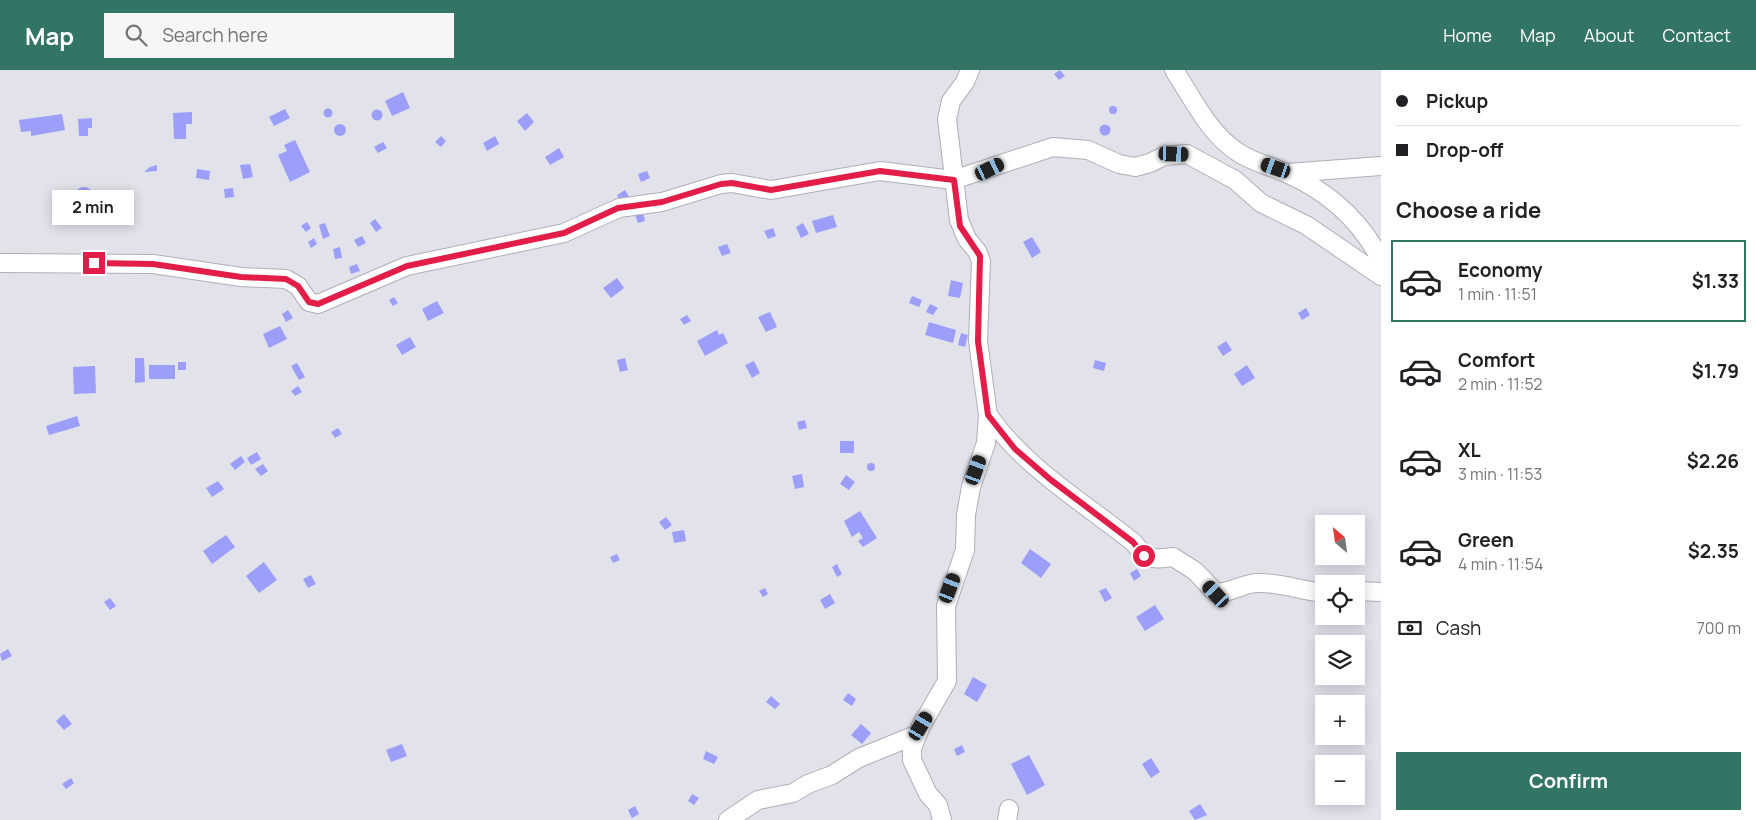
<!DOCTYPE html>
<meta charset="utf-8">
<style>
:root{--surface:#fff;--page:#f6f6f6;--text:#202124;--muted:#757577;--line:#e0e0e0;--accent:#327466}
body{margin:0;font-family:Manrope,sans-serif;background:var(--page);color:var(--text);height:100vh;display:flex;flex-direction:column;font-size:19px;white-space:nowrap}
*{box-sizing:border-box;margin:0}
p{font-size:16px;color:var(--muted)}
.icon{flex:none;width:28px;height:28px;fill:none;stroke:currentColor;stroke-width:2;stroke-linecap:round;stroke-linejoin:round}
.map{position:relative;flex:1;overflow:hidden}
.sheet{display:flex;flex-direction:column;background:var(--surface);width:375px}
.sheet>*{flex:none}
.banner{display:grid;align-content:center;height:110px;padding:0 15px;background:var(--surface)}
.needle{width:32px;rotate:331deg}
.fabs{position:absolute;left:1315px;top:445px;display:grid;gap:10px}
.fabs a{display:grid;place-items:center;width:50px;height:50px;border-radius:0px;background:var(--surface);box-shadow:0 2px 12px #0003;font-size:25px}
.end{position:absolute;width:22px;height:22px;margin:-11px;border:6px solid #e11d48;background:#fff;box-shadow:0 0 0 2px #fff}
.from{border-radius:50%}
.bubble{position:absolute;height:35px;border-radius:0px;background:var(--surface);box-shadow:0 2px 12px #0003;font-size:16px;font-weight:700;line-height:35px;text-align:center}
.car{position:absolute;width:15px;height:30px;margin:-15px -8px;border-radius:6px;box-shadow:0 0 4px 1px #0007;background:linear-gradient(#222 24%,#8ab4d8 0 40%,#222 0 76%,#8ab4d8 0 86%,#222 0)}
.banner b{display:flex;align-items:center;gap:18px;height:48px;font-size:19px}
.banner b+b{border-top:1px solid var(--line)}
.banner i{width:12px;height:12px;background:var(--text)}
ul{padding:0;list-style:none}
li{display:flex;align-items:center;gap:15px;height:82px;margin:0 10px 8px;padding:0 5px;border:2px solid transparent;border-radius:0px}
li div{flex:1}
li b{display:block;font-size:19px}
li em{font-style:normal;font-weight:700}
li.active{border-color:var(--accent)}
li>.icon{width:45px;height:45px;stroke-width:1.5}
h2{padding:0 15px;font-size:22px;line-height:60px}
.pay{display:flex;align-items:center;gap:12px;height:55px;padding:0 15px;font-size:19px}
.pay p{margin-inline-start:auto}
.cta{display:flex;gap:10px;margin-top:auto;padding:10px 15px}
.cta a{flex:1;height:58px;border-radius:0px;background:var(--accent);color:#fff;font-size:20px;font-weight:700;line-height:58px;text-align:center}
header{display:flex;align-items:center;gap:30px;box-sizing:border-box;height:70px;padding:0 25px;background:var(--accent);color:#fff}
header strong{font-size:24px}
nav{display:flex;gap:28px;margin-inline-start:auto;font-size:18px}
.search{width:350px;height:45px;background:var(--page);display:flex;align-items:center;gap:12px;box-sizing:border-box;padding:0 18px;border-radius:0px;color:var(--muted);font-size:19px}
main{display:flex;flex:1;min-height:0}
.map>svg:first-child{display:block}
.building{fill:#9c9ff9}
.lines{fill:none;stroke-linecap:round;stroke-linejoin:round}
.minor-casing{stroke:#aeafb7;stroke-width:20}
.minor{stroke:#fff;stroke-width:18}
.route{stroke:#e11d48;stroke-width:6}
</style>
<header>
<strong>Map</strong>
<div class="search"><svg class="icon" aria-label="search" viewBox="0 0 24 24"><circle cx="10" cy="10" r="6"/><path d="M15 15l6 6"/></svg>Search here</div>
<nav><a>Home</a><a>Map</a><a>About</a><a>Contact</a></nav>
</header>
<main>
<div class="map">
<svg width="1381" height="750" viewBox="0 0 1381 750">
<rect width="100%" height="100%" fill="#e1e2ea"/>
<!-- building -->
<path class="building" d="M1060,0L1065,6L1059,10L1054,4Z
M403,22L410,38L392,46L385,31Z
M1109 40a4 4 0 1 1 8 0a4 4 0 1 1-8 0Z
M323.5 43a4.5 4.5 0 1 1 9 0a4.5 4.5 0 1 1-9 0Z
M285,39L290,48L274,56L269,47Z
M371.5 45a5.5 5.5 0 1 1 11 0a5.5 5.5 0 1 1-11 0Z
M192,42V54H186V69H174L173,43Z
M527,43L534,52L525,61L517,51Z
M62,44L65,60L31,66V61L21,62L19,50Z
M92,48V58H88V66H79L78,49Z
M334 60a6 6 0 1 1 12 0a6 6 0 1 1-12 0Z
M1099.5 60a5.5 5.5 0 1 1 11 0a5.5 5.5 0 1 1-11 0Z
M441,66L446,71L441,77L435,72Z
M495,66L499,74L487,81L483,73Z
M295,70L310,102L290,112L278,85L287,81L284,75Z
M383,72L387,78L378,83L374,77Z
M559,78L564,87L550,95L545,87Z
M250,94L253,107L243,109L240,95Z
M157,95V101L144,102L150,97Z
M197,99L210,101L209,110L196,108Z
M647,101L650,108L641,112L638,104Z
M74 127a10 10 0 1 1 20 0a10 10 0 1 1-20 0Z
M233,118L234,127L225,128L224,119Z
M625,120L630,128L621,133L617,125Z
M643,143L645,151L638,153L635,145Z
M833,145L837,157L816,163L812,151Z
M375,149L382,158L376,162L370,153Z
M307,152L311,158L306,162L301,156Z
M325,153L330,166L323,169L319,155Z
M803,153L809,164L801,168L796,157Z
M773,158L776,166L768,169L764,161Z
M362,166L366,173L358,177L354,170Z
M1032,167L1041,182L1032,188L1023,172Z
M314,168L317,174L311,178L308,172Z
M727,174L731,183L722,186L718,177Z
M340,177L342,188L335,189L333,179Z
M357,194L360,201L351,204L349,197Z
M617,208L624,218L611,228L603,218Z
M951,210L963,213L960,228L948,226Z
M912,226L922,230L919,237L909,233Z
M394,227L398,233L393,236L389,230Z
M437,231L444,243L428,251L422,239Z
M930,234L938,238L933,245L926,242Z
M1306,238L1310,245L1302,250L1298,243Z
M288,240L293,248L286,252L282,244Z
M770,242L777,257L766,262L758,247Z
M687,245L691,251L684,255L680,249Z
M929,252L956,260L953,273L925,265Z
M280,256L287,269L269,278L263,264Z
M717,260L719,265L723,263L728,273L705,286L697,271Z
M961,263L968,265L965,277L958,275Z
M410,267L416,277L402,285L396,275Z
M1226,271L1232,280L1223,286L1217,277Z
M135,288H144L145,312L135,313Z
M625,288L628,300L620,302L617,290Z
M1095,290L1106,293L1104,301L1093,298Z
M754,291L760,303L752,308L745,295Z
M178,292H186V300H178Z
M297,293L305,307L299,310L291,296Z
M149,295H175V309H149Z
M1247,295L1255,308L1242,316L1234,304Z
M95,296L96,323L74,324L73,297Z
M298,316L302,322L295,326L291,321Z
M77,346L80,356L49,365L46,356Z
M805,350L807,358L799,360L797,352Z
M338,358L342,364L335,368L331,362Z
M840,371H854V383H840Z
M257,382L261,389L251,395L247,388Z
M241,386L245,392L235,400L230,394Z
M867 397a4 4 0 1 1 8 0a4 4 0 1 1-8 0Z
M263,394L268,401L261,406L255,399Z
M802,404L804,417L795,419L792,406Z
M846,405L855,412L849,420L840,414Z
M218,411L224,419L212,427L206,418Z
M860,441L877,468L863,477L858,471L863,468L859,462L852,467L844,451Z
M666,447L672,455L665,460L659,452Z
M684,460L686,471L674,473L672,462Z
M226,465L235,477L212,494L203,481Z
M1030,479L1051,494L1041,508L1021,493Z
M617,484L620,490L613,493L610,487Z
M264,492L277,510L259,523L246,506Z
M837,494L842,504L837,507L832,497Z
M1137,499L1141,506L1134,511L1130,503Z
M311,505L316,514L308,518L303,509Z
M765,518L768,524L763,527L759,521Z
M1106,518L1112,528L1105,532L1099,521Z
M830,524L835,533L825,539L820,530Z
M110,528L116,536L110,540L104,532Z
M1155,535L1164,549L1145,561L1136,547Z
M8,579L12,586L2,591L0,584Z
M973,607L987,615L977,632L964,624Z
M848,623L856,629L852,636L843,630Z
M771,626L780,634L775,639L766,632Z
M64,644L72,654L64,660L56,651Z
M861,654L871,663L862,674L851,665Z
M402,674L407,686L391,692L386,680Z
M962,675L965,682L957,686L954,679Z
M706,681L718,687L714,694L703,689Z
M1029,685L1045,715L1027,725L1011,694Z
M1151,688L1160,702L1151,708L1142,694Z
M71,708L74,713L66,719L62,714Z
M692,724L699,728L694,735L688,731Z
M1200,734L1207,745L1195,750L1189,741Z
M635,736L639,744L632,748L628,740Z"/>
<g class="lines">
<defs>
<path id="minor" d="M1174,0C1193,29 1209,64 1239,83C1254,93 1272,96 1288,104C1329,122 1360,150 1381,190
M1288,103L1381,96
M0,193L153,194L241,207L286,209L298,216L309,232L318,234L407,196L564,163L619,138L662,132L721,114L732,113L771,120L880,101L953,110L1053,77L1088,80L1119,94L1135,97L1150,93L1164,86L1187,84L1235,110L1261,133L1306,155L1381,206
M988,345C1025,398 1083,432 1133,472C1148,490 1150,490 1173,487L1195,501L1216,523C1231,523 1243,513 1258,513C1278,512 1302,521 1324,523
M1356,521L1381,522
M728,750L758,730L793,723L808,714L832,705L859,688L918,664
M942,750L938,735L928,724L912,690V678L921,656L947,611L946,536L965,480L966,445L971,417L986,373L988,345L978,271L981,191L977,181L967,169L959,150L947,49L951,31L965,12L970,0
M1007,750L1009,739"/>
</defs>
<!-- minor casing -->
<use href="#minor" class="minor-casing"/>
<!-- minor -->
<use href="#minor" class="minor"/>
</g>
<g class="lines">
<!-- route -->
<path class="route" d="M94,193L153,194L241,207L286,209L298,216L309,232L318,234L407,196L564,163L618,138L662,132L721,114L732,113L771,120L880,101L954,110L960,156L980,186L978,271L988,345L1015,379L1051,410L1133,472L1144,486"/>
</g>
</svg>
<div class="fabs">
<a><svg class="needle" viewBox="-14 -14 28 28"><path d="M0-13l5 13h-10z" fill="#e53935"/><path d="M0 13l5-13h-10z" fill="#757577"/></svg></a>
<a><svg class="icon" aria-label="locate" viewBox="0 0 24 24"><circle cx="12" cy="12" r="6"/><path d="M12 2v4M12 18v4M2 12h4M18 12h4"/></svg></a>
<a><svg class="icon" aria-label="layers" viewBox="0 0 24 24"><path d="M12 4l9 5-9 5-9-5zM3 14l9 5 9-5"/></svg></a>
<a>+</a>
<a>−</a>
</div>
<i class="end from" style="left:1144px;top:486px"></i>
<i class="end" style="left:94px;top:193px"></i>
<div class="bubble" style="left:52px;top:120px;width:82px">2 min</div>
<i class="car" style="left:1174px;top:84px;rotate:92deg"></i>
<i class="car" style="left:1276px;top:98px;rotate:289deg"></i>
<i class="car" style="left:990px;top:99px;rotate:64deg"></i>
<i class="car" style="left:976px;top:400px;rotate:20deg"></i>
<i class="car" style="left:950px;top:518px;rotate:21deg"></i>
<i class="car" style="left:1216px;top:524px;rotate:317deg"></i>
<i class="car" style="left:921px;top:656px;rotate:31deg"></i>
</div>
<section class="sheet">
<div class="banner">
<b><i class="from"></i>Pickup</b>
<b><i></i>Drop-off</b>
</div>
<h2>Choose a ride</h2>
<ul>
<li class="active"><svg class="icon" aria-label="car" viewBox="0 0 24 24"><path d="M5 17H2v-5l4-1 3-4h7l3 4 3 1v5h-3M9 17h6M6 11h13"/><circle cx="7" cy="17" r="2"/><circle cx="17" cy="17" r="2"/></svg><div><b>Economy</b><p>1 min · 11:51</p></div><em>$1.33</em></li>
<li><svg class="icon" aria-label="car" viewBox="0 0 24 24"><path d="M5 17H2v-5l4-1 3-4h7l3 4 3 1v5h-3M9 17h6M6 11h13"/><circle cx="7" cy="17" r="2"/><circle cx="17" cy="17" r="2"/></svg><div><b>Comfort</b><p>2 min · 11:52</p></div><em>$1.79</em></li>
<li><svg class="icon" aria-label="car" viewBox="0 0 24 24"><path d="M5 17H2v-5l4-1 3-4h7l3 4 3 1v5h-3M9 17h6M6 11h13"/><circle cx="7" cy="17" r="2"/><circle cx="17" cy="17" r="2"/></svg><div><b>XL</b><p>3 min · 11:53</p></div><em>$2.26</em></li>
<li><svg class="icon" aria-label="car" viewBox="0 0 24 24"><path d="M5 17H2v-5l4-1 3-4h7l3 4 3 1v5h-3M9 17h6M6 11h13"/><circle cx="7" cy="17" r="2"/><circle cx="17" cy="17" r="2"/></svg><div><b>Green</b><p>4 min · 11:54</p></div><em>$2.35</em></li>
</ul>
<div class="pay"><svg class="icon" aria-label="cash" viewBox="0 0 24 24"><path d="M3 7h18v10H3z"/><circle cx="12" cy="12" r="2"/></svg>Cash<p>700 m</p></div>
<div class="cta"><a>Confirm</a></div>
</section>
</main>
